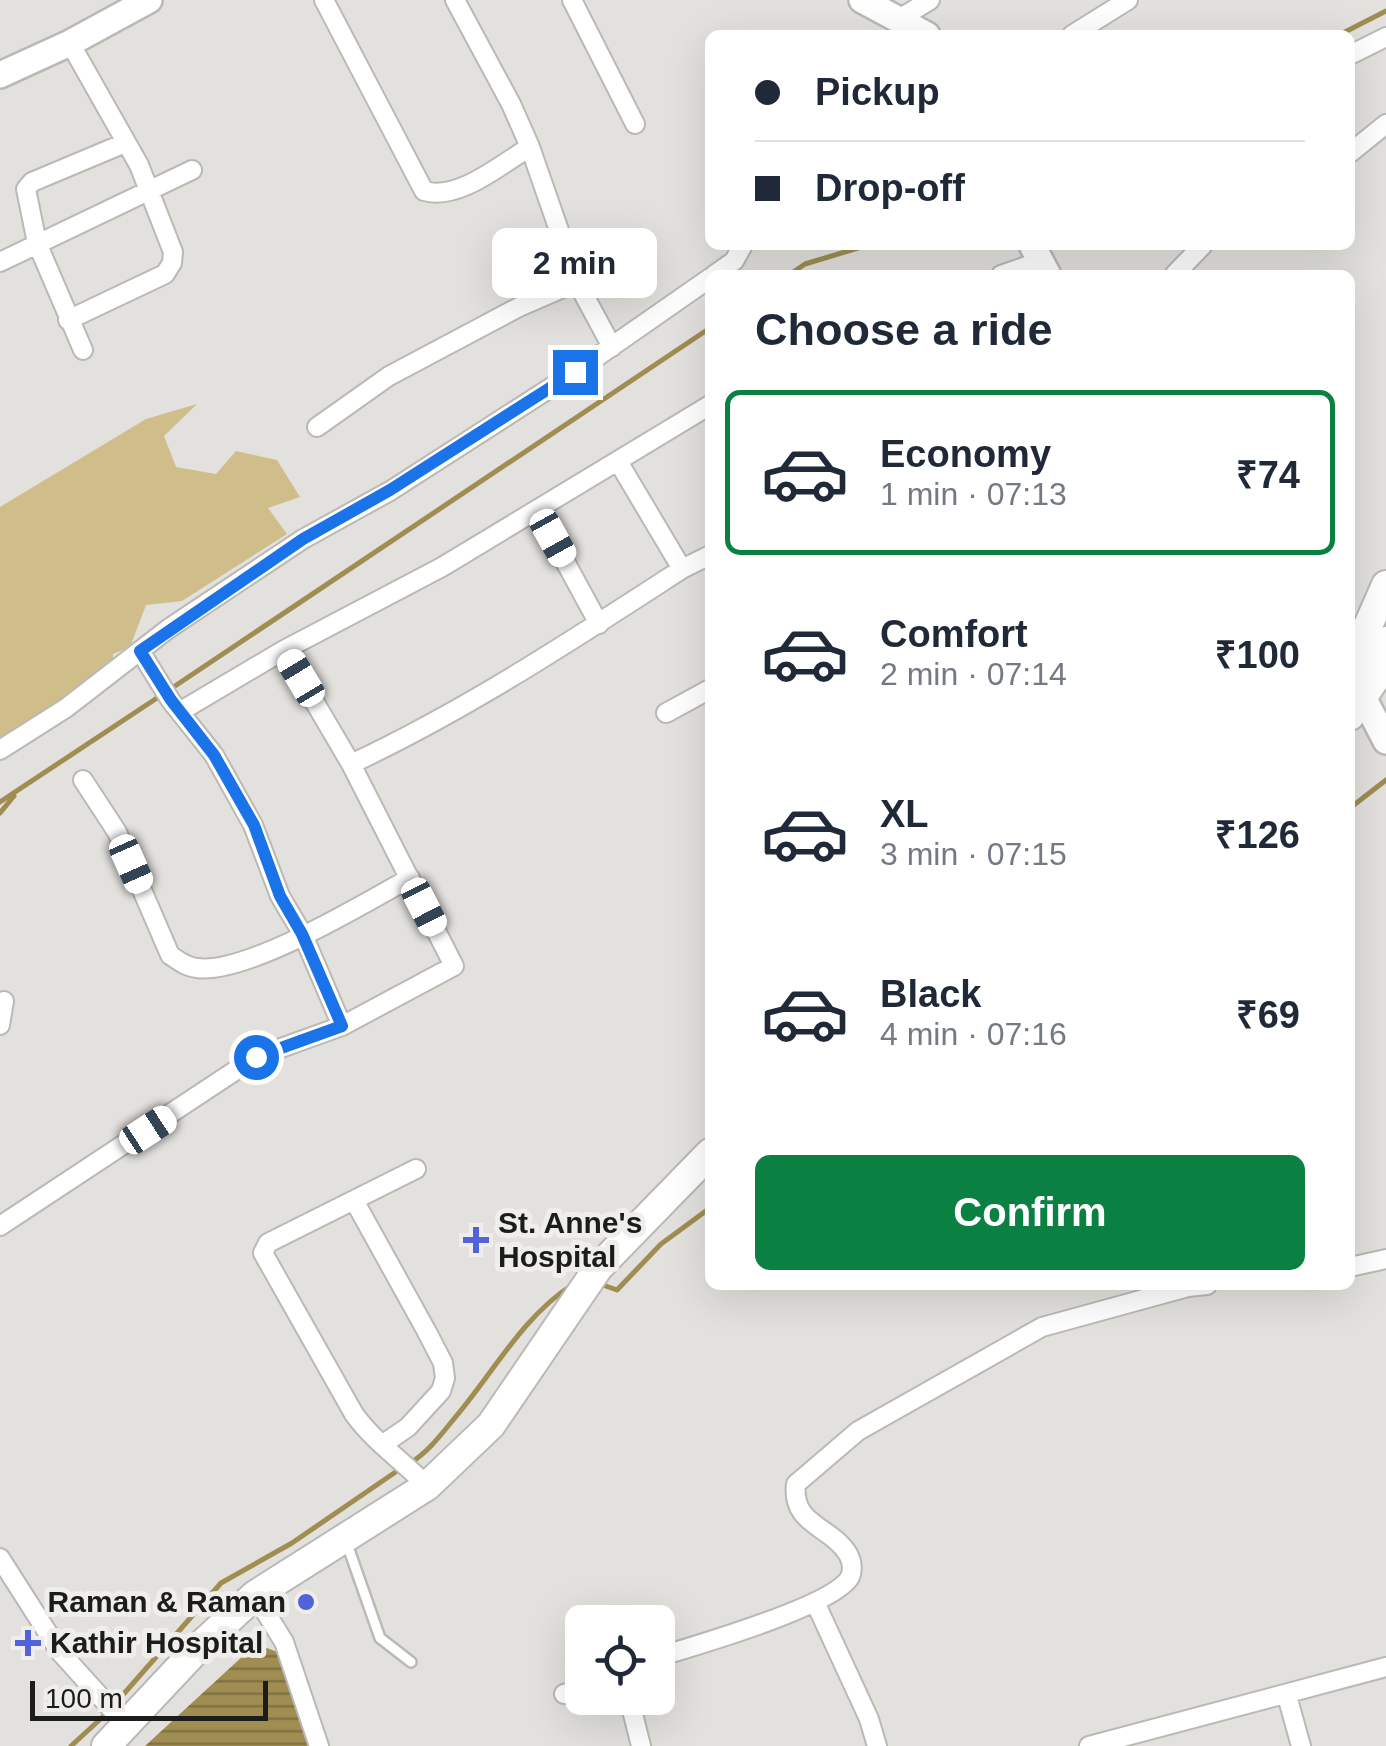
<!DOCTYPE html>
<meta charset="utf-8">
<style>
:root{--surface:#fff;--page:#f6f6f7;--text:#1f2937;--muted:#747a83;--line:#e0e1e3;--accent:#0b8043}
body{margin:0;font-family:Helvetica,sans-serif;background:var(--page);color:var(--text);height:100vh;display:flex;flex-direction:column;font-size:38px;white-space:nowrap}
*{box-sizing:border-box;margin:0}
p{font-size:32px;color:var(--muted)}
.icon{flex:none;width:55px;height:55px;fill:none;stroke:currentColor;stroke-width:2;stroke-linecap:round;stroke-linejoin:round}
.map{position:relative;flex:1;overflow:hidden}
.details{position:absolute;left:705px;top:270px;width:650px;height:1020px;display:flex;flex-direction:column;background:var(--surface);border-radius:15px;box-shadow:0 10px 40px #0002}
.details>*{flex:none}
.guide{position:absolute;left:705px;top:30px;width:650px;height:220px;border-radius:15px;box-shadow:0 10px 40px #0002;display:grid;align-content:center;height:220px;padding:0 50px;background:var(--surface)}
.tools{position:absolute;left:565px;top:1605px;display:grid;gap:20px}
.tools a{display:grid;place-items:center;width:110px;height:110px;border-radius:15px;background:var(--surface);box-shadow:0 10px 40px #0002;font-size:50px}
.scale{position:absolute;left:30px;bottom:25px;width:238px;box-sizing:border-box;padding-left:10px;border:5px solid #1c1c1b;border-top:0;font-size:28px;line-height:35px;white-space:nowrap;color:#1c1c1b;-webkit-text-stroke:8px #efeeeb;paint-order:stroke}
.end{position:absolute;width:45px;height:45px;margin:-22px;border:12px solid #1a73e8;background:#fff;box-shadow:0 0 0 5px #fff}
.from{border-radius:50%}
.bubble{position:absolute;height:70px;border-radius:15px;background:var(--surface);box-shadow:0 10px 40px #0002;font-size:32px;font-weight:600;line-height:70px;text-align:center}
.car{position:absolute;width:30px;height:60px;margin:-30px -15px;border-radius:12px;box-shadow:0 0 8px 2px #0007;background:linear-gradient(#fff 24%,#345 0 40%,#fff 0 76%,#345 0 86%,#fff 0)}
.guide b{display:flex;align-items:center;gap:35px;height:95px;font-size:38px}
.guide b+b{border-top:2px solid var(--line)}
.guide i{width:25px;height:25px;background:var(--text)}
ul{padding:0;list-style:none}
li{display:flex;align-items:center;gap:30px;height:165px;margin:0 20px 15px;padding:0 30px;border:5px solid transparent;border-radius:15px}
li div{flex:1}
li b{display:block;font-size:38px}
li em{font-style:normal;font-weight:600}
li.active{border-color:var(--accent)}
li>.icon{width:90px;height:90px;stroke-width:1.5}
h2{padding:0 50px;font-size:45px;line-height:120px}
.primary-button{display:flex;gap:20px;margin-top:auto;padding:20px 50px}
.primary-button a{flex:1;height:115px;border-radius:15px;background:var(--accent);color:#fff;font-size:40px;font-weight:600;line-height:115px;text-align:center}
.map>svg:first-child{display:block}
.pitch{fill:#cfbe89}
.water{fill:url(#water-rules)}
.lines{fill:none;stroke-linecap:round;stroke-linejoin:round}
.stream{stroke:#9f8d51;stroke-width:5}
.service-casing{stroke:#bab9b6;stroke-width:14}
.minor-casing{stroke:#bab9b6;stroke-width:22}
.secondary-casing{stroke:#bab9b6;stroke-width:30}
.primary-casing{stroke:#bab9b6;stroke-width:32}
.service{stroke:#fff;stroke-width:9}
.minor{stroke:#fff;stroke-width:18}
.secondary{stroke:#fff;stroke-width:25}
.primary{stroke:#fff;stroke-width:28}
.route{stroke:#1a73e8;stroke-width:12}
.poi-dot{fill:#5263d9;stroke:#efeeeb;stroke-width:4}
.labels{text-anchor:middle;stroke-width:10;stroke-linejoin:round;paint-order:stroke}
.poi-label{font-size:30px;font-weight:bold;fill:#1c1c1b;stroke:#efeeeb;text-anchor:start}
</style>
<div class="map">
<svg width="1386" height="1746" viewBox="0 0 1386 1746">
<defs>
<pattern id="water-rules" width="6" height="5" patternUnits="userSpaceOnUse" patternTransform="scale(2.5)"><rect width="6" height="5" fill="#9f8d51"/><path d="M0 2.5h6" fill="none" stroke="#817242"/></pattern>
</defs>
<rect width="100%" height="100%" fill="#e2e1dd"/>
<!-- pitch -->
<path class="pitch" d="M197,404L164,436L176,467L216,474L236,451L277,460L300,497L268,508L287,534L182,601L146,605L130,647L113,654V667L0,749V507L146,419Z"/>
<!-- water -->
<path class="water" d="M256,1644L283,1654L318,1746H145Z"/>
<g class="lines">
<!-- stream -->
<path class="stream" d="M1339,35L1386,11
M789,275L805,264L868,245
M169,690L710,328
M0,802L160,696
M1350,808L1386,780
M0,813L14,796
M600,1284L617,1290L661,1244L710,1208
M409,1464C428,1452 440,1436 453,1420C492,1375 522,1317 572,1285
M114,1705L221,1583L292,1543L400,1469
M71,1746L107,1713"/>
<defs>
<path id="service" d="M346,1541L380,1638L411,1662"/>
<path id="minor" d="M324,0L424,191C459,201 501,164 530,147
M455,0L511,104L530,147L577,282L612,347
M572,0L635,124
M899,19L930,0
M1072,35L1128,0
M1350,55L1386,37
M1350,153L1386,124
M0,262L192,170
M714,275L734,261L743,245
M1001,275L1041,261
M1174,275L1203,245
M68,320L165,274L172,263L173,252L139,165L70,43
M83,350L37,243L26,189L32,182L125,143
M317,427L389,376L519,307L577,282
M619,463L682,569
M537,510L599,624
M140,651L171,701L214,755L253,825L280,896L303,935L342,1026
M181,711L284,650L442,567L710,405
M666,713L710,689
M0,750L66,708L168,629L303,539L390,491L575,372L710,278
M351,764C468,709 574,639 682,569L710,555
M83,780L117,832L170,955C179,961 186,967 197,968C246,975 365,903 410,878
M0,1025L4,1001
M416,1169L268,1243L263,1253L354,1414C374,1442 403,1461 427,1486
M355,1202L427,1332L443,1363L445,1378L441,1391L408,1427L382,1445
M0,1226L256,1057L342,1026L454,966L351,764L284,650
M1350,1267L1386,1259
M0,1558L60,1652L125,1724
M255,1595L284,1642L319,1746
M815,1602L869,1719L877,1746
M658,1657C694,1646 834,1606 850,1577C853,1570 852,1561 848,1554C831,1526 791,1525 796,1484L858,1431L1042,1327L1188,1287L1207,1285
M564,1694L582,1688
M1287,1696L1301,1746
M629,1698L641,1746
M1089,1746L1386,1667"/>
<path id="secondary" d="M862,0L927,35
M0,75L70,43L149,0
M1032,245L1048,275
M1350,682L1364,699L1386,741"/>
<path id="primary" d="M1350,667L1386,585
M1350,716L1375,679L1386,641
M106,1746L198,1648L255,1595L427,1486L491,1425L598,1268L710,1153"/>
</defs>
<!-- service casing -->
<use href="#service" class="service-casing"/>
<!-- minor casing -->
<use href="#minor" class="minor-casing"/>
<!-- secondary casing -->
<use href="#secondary" class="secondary-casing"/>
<!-- primary casing -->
<use href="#primary" class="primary-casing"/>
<!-- service -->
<use href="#service" class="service"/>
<!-- minor -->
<use href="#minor" class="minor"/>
<!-- secondary -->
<use href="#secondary" class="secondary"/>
<!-- primary -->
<use href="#primary" class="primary"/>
</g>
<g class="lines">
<!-- route -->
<path class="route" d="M256,1057L342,1026L302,934L280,896L254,825L214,755L171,700L140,651L303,539L390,490L575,372"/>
</g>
<!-- markers -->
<g class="poi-dot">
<path d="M471 1225h10v10h10v10h-10v10h-10v-10h-10v-10h10z"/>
<circle cx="306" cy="1602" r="10"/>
<path d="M23 1628h10v10h10v10h-10v10h-10v-10h-10v-10h10z"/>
</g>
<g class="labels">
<!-- poi labels -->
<g class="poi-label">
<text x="498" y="1233">St. Anne's<tspan x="498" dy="34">Hospital</tspan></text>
<text x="286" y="1612" text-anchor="end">Raman &amp; Raman</text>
<text x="50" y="1653">Kathir Hospital</text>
</g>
</g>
</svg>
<div class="tools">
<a><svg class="icon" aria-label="locate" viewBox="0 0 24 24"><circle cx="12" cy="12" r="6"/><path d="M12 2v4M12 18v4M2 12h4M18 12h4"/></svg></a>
</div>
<div class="scale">100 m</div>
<i class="end from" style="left:256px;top:1057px"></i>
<i class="end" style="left:575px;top:372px"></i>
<div class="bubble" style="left:492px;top:228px;width:165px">2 min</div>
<i class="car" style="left:553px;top:538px;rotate:151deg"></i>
<i class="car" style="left:301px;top:678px;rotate:329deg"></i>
<i class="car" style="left:131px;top:864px;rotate:156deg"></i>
<i class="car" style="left:424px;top:907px;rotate:153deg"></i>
<i class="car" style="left:148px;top:1130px;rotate:57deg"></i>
<div class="guide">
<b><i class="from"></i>Pickup</b>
<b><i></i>Drop-off</b>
</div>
<section class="details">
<h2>Choose a ride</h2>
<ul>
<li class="active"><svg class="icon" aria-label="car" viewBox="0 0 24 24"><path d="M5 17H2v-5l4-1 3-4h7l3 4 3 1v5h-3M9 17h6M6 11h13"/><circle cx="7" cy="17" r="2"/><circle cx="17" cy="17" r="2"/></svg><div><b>Economy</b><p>1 min · 07:13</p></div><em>₹74</em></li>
<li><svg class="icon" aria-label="car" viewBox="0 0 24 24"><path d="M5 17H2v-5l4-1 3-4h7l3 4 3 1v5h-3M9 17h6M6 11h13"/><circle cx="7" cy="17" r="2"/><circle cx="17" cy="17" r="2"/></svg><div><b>Comfort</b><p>2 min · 07:14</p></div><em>₹100</em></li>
<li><svg class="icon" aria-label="car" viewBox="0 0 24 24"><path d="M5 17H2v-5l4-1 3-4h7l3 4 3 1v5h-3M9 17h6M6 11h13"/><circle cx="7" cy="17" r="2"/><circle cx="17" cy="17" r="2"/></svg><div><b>XL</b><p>3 min · 07:15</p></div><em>₹126</em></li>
<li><svg class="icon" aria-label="car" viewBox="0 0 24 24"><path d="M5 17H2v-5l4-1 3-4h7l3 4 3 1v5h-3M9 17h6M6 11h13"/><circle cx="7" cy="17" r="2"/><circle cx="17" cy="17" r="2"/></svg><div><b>Black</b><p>4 min · 07:16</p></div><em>₹69</em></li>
</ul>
<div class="primary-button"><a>Confirm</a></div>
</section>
</div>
